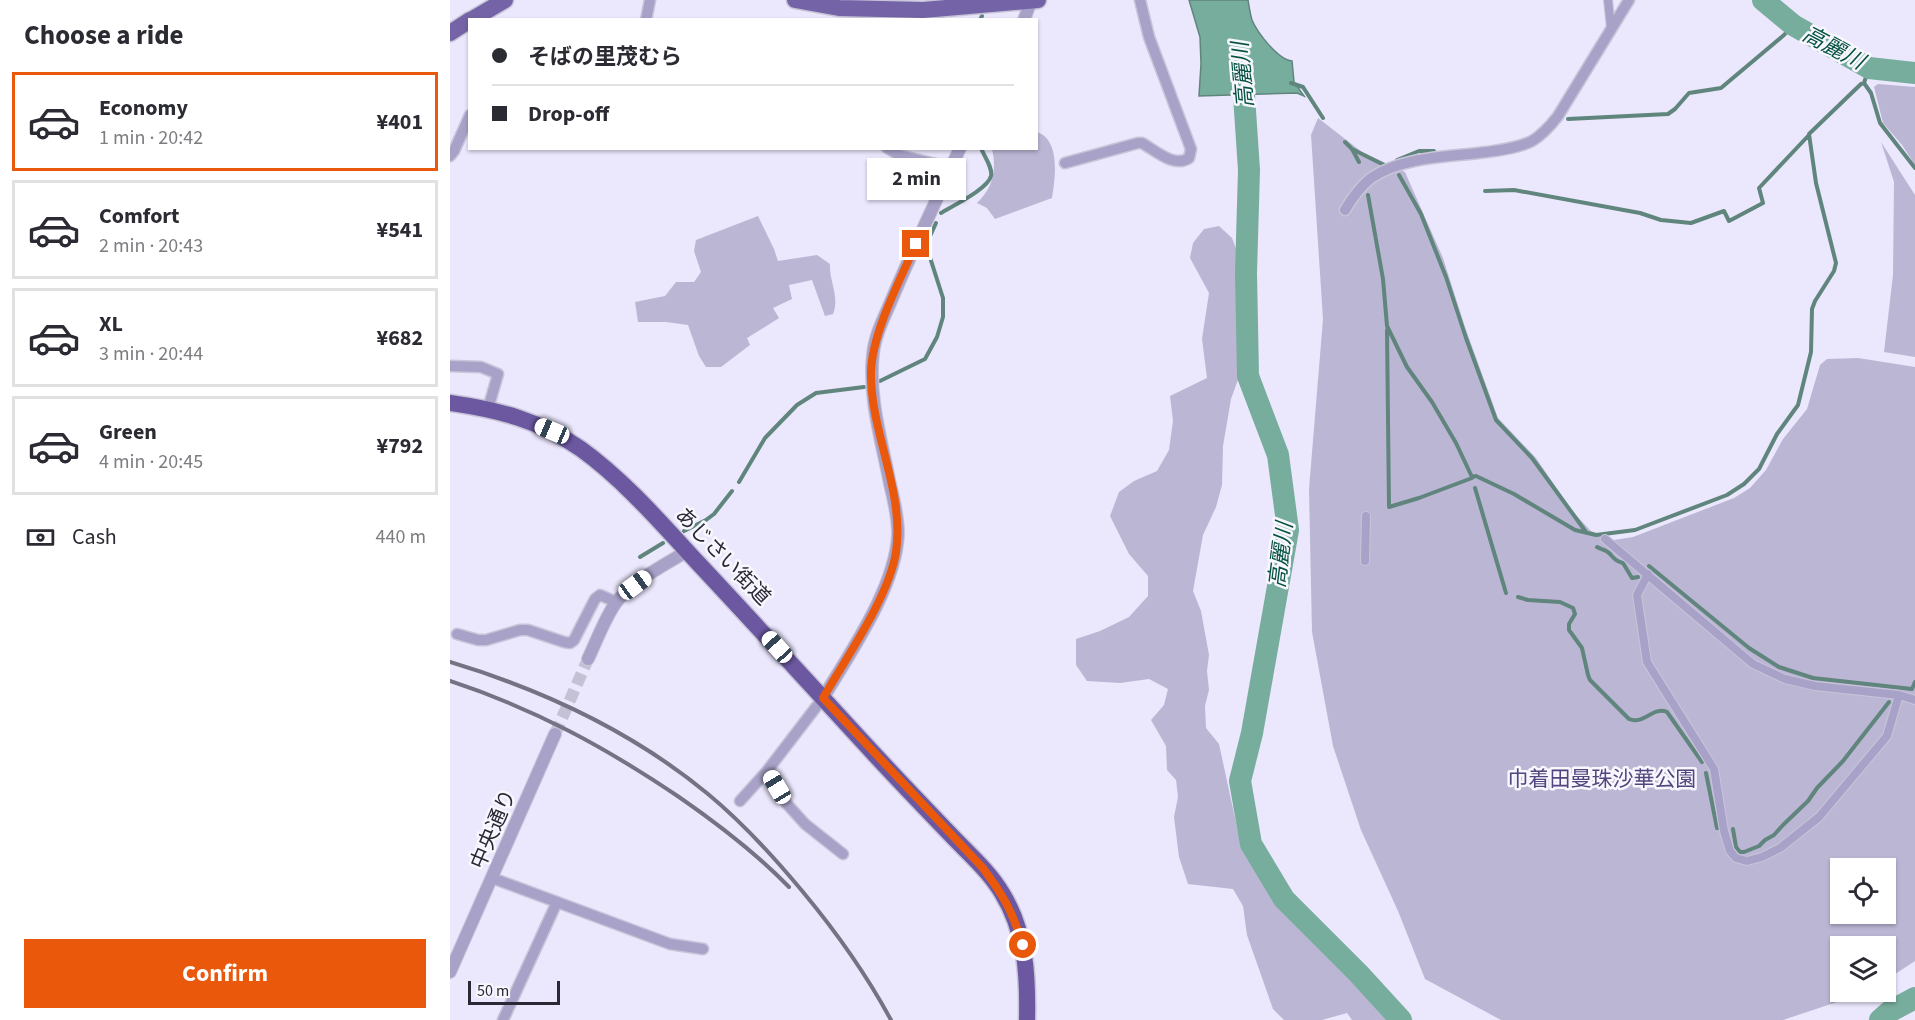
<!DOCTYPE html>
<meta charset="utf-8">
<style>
:root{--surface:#fff;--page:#f2f2f3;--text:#2b2b33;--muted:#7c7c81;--line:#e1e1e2;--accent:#ea580c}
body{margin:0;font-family:"Source Sans 3","Noto Sans JP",sans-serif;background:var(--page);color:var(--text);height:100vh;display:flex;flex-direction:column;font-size:22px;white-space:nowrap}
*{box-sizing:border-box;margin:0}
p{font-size:20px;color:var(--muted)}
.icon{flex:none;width:33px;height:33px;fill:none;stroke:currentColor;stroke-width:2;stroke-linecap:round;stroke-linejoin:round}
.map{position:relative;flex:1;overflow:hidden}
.panel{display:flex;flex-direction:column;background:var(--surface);width:450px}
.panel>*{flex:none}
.banner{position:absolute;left:18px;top:18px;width:570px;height:132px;border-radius:0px;box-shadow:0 2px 4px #0004;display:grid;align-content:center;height:132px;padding:0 24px;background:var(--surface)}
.controls{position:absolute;left:1380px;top:858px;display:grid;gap:12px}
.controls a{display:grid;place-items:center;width:66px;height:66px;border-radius:0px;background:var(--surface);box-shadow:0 2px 4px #0004;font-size:30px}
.scale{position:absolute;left:18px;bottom:15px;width:92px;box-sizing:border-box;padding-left:6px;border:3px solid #2a2835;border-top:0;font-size:16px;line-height:21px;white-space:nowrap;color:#2a2835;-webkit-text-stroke:4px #f8f7fe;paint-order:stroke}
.end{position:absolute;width:27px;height:27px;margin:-14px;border:8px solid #ea580c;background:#fff;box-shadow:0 0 0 3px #fff}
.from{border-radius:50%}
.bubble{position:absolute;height:42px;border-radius:0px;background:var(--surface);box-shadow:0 2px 4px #0004;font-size:20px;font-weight:700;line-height:42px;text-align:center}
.car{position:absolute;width:18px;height:36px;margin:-18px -9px;border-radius:8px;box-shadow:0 0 4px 2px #0007;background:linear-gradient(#fff 24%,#345 0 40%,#fff 0 76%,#345 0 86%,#fff 0)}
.banner b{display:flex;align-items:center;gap:21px;height:57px;font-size:22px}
.banner b+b{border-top:2px solid var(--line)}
.banner i{width:15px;height:15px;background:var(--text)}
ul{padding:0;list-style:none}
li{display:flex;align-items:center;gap:18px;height:99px;margin:0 12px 9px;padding:0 12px;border:3px solid var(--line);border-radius:0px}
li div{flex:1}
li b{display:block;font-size:22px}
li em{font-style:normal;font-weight:700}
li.active{border-color:var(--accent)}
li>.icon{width:54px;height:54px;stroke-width:1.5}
h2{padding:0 24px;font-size:27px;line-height:72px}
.pay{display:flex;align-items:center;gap:15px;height:66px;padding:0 24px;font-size:22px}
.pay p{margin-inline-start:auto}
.cta{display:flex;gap:12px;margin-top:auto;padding:12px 24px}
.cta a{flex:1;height:69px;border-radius:0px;background:var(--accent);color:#fff;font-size:24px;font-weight:700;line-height:69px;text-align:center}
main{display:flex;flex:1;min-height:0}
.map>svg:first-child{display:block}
.green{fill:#bcb6d5;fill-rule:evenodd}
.water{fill:#77ad9c;stroke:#60857d;stroke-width:1.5}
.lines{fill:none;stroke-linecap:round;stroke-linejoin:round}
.stream{stroke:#60857d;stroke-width:4}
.river{stroke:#77ad9c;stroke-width:22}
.tertiary-tunnel{stroke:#c4c1d5;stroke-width:12;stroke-dasharray:12 6;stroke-linecap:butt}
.pedestrian-casing{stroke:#c8c5d9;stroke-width:10}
.minor-casing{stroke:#c8c5d9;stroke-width:13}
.tertiary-casing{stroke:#c8c5d9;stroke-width:14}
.primary-casing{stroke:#c8c5d9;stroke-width:19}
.trunk-casing{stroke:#c8c5d9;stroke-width:19}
.pedestrian{stroke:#a9a2c8;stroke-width:8}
.minor{stroke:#a9a2c8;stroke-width:10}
.tertiary{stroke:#a9a2c8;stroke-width:12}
.primary{stroke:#7464a7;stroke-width:16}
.trunk{stroke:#6b58a0;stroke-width:16}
.rail{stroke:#757283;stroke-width:4}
.route{stroke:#ea580c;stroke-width:8}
.labels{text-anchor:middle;stroke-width:5;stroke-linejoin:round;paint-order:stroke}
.street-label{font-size:21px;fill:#2a2835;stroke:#f8f7fe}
.park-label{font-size:21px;fill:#53457e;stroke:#f8f7fe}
.water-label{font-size:22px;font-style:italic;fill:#065342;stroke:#f8f7fe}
</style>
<main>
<section class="panel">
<h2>Choose a ride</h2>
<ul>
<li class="active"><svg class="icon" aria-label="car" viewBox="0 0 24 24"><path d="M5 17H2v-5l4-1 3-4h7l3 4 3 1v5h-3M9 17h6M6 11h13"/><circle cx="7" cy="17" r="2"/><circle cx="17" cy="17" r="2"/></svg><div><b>Economy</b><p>1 min · 20:42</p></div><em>¥401</em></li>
<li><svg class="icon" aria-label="car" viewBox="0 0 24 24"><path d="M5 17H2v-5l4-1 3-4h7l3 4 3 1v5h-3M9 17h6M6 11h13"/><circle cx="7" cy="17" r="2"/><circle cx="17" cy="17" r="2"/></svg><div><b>Comfort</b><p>2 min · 20:43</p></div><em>¥541</em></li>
<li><svg class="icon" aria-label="car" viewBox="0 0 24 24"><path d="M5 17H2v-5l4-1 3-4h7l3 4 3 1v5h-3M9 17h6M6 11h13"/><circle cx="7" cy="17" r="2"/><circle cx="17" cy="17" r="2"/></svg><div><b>XL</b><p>3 min · 20:44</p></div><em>¥682</em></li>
<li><svg class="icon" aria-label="car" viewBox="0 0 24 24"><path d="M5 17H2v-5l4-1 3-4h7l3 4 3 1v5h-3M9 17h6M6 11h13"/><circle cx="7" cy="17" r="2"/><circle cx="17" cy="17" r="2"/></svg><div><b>Green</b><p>4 min · 20:45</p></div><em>¥792</em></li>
</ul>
<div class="pay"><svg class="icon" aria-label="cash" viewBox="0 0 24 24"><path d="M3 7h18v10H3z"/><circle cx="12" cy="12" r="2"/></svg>Cash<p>440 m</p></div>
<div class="cta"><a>Confirm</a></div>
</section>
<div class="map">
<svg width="1465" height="1020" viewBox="0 0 1465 1020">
<rect width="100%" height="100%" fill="#ebe7fd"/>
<!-- green -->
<path class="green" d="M1428,84L1465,87V165L1452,145L1433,123L1424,87Z
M868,118L912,152L955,172L993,258L1015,327L1048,418L1086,458L1123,512L1141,531L1164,540L1183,537L1284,498L1300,488L1316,470L1333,439L1357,409L1370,365L1377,359L1408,358L1465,367V961L1436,980V946H1390V992H1417L1333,1020H1051L975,979L948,911L911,830L883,746L862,632L859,489L873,319L861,135ZM1390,868H1436V914H1390Z
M587,132C611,140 605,179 602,198L545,219L537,208L527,203C543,188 547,170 542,149L586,148Z
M1431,142L1465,195V357L1434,352L1443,275L1444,182Z
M308,216L324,249L328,261L367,255L380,264C379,281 390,297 383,314L375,316L362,280L339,285L342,299L323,308L329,318L297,338L300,345L271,367H256L249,356L238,325L216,322H188L185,302L215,296L226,282H244L251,272L244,251L246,240Z
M769,226L782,238L791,262L788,276L787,340L792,357L790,374L781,399L773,446L772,485L766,507L753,535L743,591L751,611L759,655L757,671L759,690L755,706L756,728L769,744L790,841L823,894L847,922L944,1020H902L897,1013L872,1020H834L823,1009L797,935L793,906L783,889L738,884L729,857L724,817L728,797L726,780L717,770L716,746L701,720L714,705L718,689L699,679L670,683L637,681L626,665V639L650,631L679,617L698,596V576L679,554L660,516L669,492L684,481L707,471L719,450L723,421L720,396L757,378L752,339L759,293L740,258L743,243L754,229Z"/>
<!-- water -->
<path class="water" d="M739,0H798C799,6 800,13 802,20C807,32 828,60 842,61L844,82L854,96L847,93L749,96L751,64L750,37Z"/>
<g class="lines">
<!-- stream -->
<path class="stream" d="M530,20L532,16
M1419,68L1414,83L1421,93L1430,123L1465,168
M841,83L853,87L873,118
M1118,119L1218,114L1225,109L1239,93L1271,88L1334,35L1343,25
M895,142L902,149L909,162
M902,149L934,165
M947,160L969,151H984
M949,175L971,214L996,277L1016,338L1046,420L1082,458L1136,532
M1035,191L1064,190L1190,213L1211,220L1241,223L1274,211L1279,221L1313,203L1309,188L1359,135
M918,195L933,279L937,326L957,367L982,402L1006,443L1022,477L1026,476L1064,494L1125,530L1146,535L1185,530L1277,495L1294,484L1309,469L1327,434L1348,405L1361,352L1362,309L1365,301L1384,271L1386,263L1366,183L1359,134L1411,84L1414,83
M491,213C502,206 538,189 541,176C543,168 534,156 531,148
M937,330L939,507L969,498L1022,478
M430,381L475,359L487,337L493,317V298L476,245L486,223
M289,482L315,438L347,405L366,393L414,387
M1025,488L1056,593
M234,531L256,520L264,514L282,491
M1147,547C1150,549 1156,550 1159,553C1164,558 1165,561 1173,563L1182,578L1188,577
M190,557L213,543
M1199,566L1299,648L1329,667L1363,678L1462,689L1465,682
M1068,597L1078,600L1110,602L1123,608L1125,614L1119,624V630L1132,648L1138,675L1140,680L1179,719C1194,725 1203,706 1217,712L1252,762
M1256,773L1267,828H1270
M1283,829L1286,847L1290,852H1294L1309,846L1315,840L1324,835L1333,825L1358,801L1367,788L1393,761L1439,702"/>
<!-- river -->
<path class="river" d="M1313,0L1343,25L1419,68L1465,73
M792,66L799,170L796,273L798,376L828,455L838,530L802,733L790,781L801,844L834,899L908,973L951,1020
M1430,1020L1439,1012L1465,998"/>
<!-- tertiary-tunnel -->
<path class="tertiary-tunnel" d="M105,734L138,659"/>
<defs>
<path id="pedestrian" d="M1158,0L1161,28
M1155,539L1303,664L1335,679L1365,686L1449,695L1465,700
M915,561L916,516
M1198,574L1187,595L1197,662L1264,769L1274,831L1280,851L1286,858L1297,861L1312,857L1330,848L1369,817L1437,736L1449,695"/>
<path id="minor" d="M196,20L200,0
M437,148L449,155L502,168
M0,156L4,151L20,115
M615,163L688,143H692C706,151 724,168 739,158L741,149L699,37L690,0
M895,210C902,198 910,187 921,178C953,156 1000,157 1037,152C1051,150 1068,148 1082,141C1092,135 1101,125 1108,116L1179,0
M0,366L31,367L48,374L38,409
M7,634L28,640H36L70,630H78L114,642L120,643L124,640L145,599L150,595L166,602
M317,771L337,804L355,824L393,854
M290,801L317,771L373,698
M42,878L220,944L253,949
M53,1020L107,902"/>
<path id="tertiary" d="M574,20L581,1
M138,659C147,640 154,620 165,604C180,582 215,565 237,551
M373,698C400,653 446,587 448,534C448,517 444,500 440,484C432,442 418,397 423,354C425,333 437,312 444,294C465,245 488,197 510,148
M0,972L105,734"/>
<path id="primary" d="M345,0L389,8L473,10L588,0
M21,20L55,0
M0,33L20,20"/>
<path id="trunk" d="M0,403C49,410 89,420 131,449C174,480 212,524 248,563C308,627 367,692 426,756C451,783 476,809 501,835C518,853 539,871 552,893C576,932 578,976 577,1020"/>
</defs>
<!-- pedestrian casing -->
<use href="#pedestrian" class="pedestrian-casing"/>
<!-- minor casing -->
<use href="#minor" class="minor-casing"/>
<!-- tertiary casing -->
<use href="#tertiary" class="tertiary-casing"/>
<!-- primary casing -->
<use href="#primary" class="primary-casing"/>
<!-- trunk casing -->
<use href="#trunk" class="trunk-casing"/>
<!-- pedestrian -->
<use href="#pedestrian" class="pedestrian"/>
<!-- minor -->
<use href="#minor" class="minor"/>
<!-- tertiary -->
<use href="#tertiary" class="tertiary"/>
<!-- primary -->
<use href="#primary" class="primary"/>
<!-- trunk -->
<use href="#trunk" class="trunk"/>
<!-- rail -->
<path class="rail" d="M0,662C93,690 183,732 258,794C293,823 324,857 353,892C388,934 415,972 441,1020
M0,681C85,709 155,747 229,797C268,824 306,853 339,887"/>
</g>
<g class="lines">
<!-- route -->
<path class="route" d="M466,244C450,280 422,333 421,372C420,432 455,491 446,552C439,597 396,658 373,698L532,867C554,896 562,911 573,945"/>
</g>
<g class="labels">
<!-- street labels -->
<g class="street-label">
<text transform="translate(273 556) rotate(46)" y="7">あじさい街道</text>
<text transform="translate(43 829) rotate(-67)" y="7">中央通り</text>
</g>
<!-- park labels -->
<g class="park-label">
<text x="1152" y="786">巾着田曼珠沙華公園</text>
</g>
<!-- water labels -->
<g class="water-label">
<text transform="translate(1384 47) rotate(28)" y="8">高麗川</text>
<text transform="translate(792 75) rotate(-95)" y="8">高麗川</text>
<text transform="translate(830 555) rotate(-83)" y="8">高麗川</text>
</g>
</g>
</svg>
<div class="controls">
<a><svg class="icon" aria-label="locate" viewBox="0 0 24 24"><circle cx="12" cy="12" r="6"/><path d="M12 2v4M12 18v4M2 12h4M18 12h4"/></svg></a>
<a><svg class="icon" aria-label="layers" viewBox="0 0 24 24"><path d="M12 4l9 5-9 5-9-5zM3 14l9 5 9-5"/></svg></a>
</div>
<div class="scale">50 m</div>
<i class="end from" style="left:573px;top:945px"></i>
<i class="end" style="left:466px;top:244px"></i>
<div class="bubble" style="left:417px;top:158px;width:99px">2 min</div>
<i class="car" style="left:102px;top:431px;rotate:293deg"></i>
<i class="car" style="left:185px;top:585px;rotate:54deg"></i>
<i class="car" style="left:327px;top:647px;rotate:318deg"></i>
<i class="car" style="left:327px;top:787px;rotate:329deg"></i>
<div class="banner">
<b><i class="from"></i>そばの里茂むら</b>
<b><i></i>Drop-off</b>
</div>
</div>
</main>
